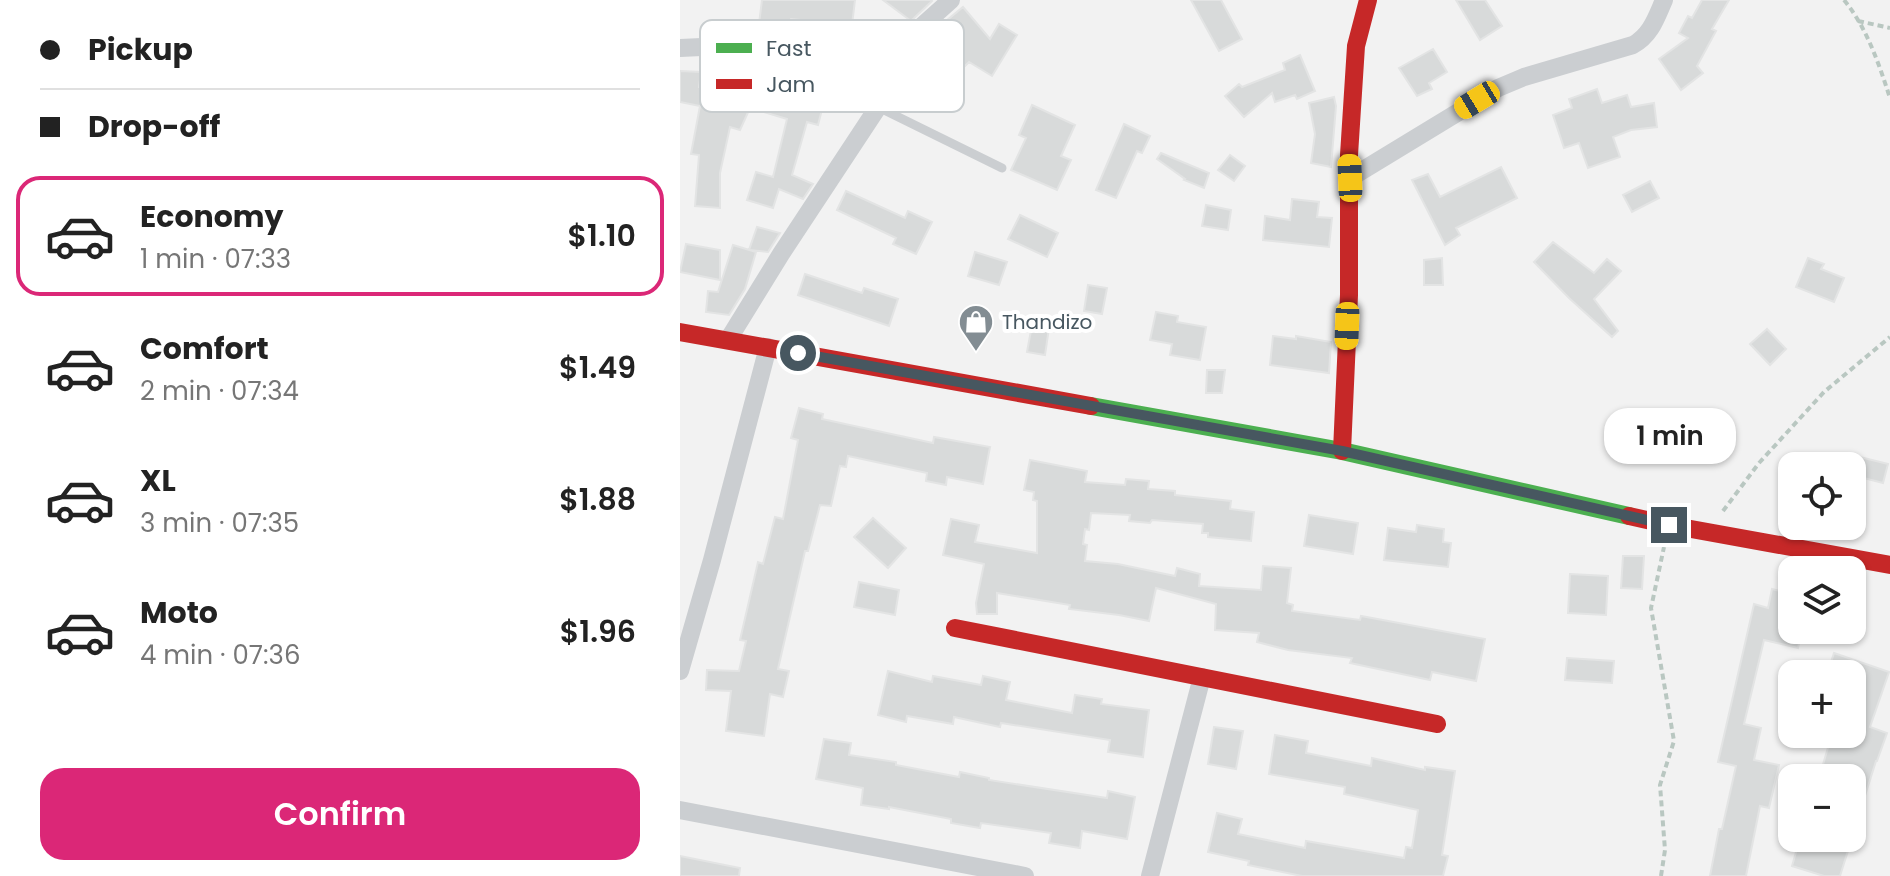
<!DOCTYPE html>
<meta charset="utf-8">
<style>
:root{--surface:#fff;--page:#f2f2f2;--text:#222;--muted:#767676;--line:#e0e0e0;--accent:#db2777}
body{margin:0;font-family:Poppins,sans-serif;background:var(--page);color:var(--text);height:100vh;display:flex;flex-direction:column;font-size:30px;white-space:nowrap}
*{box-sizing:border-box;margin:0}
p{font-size:26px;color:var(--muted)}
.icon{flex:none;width:44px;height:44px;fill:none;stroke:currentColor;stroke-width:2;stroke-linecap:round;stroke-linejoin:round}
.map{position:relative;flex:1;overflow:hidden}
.panel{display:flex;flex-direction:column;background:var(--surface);width:680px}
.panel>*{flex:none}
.guide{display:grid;align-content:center;height:176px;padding:0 40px;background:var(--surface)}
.controls{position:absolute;left:1098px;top:452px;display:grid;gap:16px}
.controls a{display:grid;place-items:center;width:88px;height:88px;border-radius:16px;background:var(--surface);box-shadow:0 2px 6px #0004;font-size:40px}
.end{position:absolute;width:36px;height:36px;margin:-18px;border:10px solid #475760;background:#fff;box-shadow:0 0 0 4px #fff}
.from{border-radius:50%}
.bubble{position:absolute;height:56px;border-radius:24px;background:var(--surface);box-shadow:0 2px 6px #0004;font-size:26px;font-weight:600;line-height:56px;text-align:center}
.car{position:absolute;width:24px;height:48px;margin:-24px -12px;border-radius:10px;box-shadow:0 0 6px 2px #0007;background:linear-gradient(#f5c518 24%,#345 0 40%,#f5c518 0 76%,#345 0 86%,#f5c518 0)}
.guide b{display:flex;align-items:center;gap:28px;height:76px;font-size:30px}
.guide b+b{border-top:2px solid var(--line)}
.guide i{width:20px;height:20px;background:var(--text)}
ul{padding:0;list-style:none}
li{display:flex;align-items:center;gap:24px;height:120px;margin:0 16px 12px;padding:0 24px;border:4px solid transparent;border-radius:24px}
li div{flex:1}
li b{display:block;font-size:30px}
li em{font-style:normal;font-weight:600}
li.current{border-color:var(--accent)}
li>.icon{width:72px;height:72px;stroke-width:1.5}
.cta{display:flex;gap:16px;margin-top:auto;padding:16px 40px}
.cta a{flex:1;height:92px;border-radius:24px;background:var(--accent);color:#fff;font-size:32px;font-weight:600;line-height:92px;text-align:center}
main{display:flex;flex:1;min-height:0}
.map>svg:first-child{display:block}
.building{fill:#d8dada;stroke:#e3e4e4;stroke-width:2}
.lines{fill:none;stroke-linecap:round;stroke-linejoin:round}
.path{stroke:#b9c7c1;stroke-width:4;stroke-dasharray:6 4;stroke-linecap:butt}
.lane{stroke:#cbced1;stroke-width:9}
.street{stroke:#cbced1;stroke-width:18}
.fast{stroke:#4caf50;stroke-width:18}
.jam{stroke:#c62828;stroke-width:18}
.route{stroke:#475760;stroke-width:10}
.labels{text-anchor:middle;stroke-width:8;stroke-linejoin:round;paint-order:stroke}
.poi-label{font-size:20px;fill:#475760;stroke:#fff;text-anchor:start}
.key{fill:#fff;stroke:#c8cdcf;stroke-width:2}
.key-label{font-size:22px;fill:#475760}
</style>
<main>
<section class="panel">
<div class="guide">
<b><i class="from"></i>Pickup</b>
<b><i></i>Drop-off</b>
</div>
<ul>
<li class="current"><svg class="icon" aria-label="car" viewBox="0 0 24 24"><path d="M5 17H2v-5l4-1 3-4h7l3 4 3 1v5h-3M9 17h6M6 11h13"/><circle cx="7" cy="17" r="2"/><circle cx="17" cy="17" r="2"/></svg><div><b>Economy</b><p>1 min · 07:33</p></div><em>$1.10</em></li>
<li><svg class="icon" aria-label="car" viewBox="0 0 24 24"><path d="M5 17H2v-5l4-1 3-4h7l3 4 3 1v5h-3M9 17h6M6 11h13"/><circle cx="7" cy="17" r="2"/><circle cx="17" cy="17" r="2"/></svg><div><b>Comfort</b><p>2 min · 07:34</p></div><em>$1.49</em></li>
<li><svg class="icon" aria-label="car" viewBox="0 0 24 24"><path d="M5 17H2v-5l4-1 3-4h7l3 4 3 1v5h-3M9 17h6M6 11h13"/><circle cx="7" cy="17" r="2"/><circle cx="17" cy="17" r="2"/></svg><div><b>XL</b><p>3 min · 07:35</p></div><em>$1.88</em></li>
<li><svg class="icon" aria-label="car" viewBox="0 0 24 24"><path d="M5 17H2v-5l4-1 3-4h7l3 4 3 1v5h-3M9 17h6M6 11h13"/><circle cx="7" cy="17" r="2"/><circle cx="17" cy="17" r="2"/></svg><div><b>Moto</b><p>4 min · 07:36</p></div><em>$1.96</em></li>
</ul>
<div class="cta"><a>Confirm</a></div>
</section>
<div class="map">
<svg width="1210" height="876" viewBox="0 0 1210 876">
<rect width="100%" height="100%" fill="#f2f2f2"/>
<!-- building -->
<path class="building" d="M82,0H175L172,25L111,19L109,28L79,24Z
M203,0H251L252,1L231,21Z
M511,0H541L562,39L539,51Z
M776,0H805L822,26L800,40Z
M1022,0H1049L1032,29L1036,31L1017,66L1023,73L1001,90L979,59L1008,38L999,33L1008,16L1012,18Z
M283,7L310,39L319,24L337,35L312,76L289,62L258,93L243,77L275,44L260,26Z
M753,49L767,72L749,83L752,89L737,96L719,68Z
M620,55L635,91L617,99L615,95L595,102L592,93L564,117L545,96L559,84L562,87L605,70L603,63Z
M80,70L102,74L101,81L146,94L138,125L127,122L112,175L133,184L123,199L99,189L93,208L67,200L76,172L93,177L107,119L70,108Z
M0,71L21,72L19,87L70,108L60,130L50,127L40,173V208L15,206L19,155L11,154L20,106L0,102Z
M917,89L922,103L947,95L951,107L974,103L977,127L951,130L933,137L940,157L908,168L899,143L884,148L873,115L892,108L889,99Z
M654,97L656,106L651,167L631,163L635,134L629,103Z
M352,105L395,125L381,156L391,160L377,190L331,170L346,138L339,135Z
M444,124L470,136L462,153L457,151L436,198L416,190Z
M481,153L529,173L524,188L504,180L505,179L477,159Z
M550,155L565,166L554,181L538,170Z
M821,167L837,198L776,228L780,235L765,245L732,180L748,174L760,197Z
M970,181L979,198L952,212L943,195Z
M166,191L225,218L228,211L252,222L236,254L213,244L216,238L157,210Z
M612,199L639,202L637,217L652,218L649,247L583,240L585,216L610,220Z
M526,205L551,210L548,230L522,226Z
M340,215L378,233L367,257L328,239Z
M77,227L100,233L88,252L69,250Z
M873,242L914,273L927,259L941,271L914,299L938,331L932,337L889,298L854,262Z
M6,244L40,250V280L0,272Z
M53,245L76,252L65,289L49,315L26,312L28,291L38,292Z
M295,252L327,262L319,285L288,276Z
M762,258L763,285H744V260Z
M1128,258L1144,264L1141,269L1164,278L1154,302L1116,287Z
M125,274L182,293L184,288L218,299L209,326L118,295Z
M408,285L427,288L422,314L404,311Z
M476,312L498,316L497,322L526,327L520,360L490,355L492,344L470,340Z
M352,325L369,328L365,355L347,352Z
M1087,329L1106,349L1090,365L1070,344Z
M593,336L616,339V336L651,342L649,373L590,365Z
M527,370H545L542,393H526Z
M119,408L143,414L142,419L253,443L254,437L310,447L303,484L267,477L266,485L246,481L247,473L168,456L166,467L160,466L151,506L140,505L128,551H125L98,669L109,671L103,697L90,694L84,736L46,731L51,691L26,690L27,670L59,671L66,641L60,640L78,562L83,564L95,517L103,519L118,440L111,438Z
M1172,455L1208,464L1203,483L1172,475Z
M350,460L407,471L405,482L445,485L446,479L469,481L468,489L495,491V495L551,501L550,509L574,512L571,541L528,537V533H522L523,524L472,520L470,523L449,521L450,515L411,513L409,530L405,529L403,544L407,545L405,561L438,564L495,576L497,568L520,574L519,586L581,590L583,566L611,568L607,603L613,605L612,611L680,620L681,616L805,639L796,681L752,672L750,680L670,663L672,658L608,650L577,642L579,633L535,630L536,604L476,588L469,621L439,615L389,609L390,605L317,593V614H297L296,603L304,564L263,555L271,519L299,525L295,542L357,553V501L353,500L354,492L344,490Z
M629,515L678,523L673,554L624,546Z
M193,518L226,548L208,568L174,537Z
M737,525L764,529L763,542L771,543L768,567L704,560L708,528L736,532Z
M943,556H964L962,589L941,588Z
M890,574L928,576L926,615L888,613Z
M179,582L219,590L215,615L174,607Z
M1092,589L1112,594V630H1122L1118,648L1084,640L1064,724L1081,728L1074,760L1099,765L1089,808L1080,806L1066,876H1030L1039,829H1042L1056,766L1038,762L1074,604L1088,608Z
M1154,653L1209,672L1190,727L1207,733L1197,761H1196L1176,824L1172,823V778H1139L1152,734H1172V674H1147Z
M887,658L934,661L932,683L885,680Z
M208,671L252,682L253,676L301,685L303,676L330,682L326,700L392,713L395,695L422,699L421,704L469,710L463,757L428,752L430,740L321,723L320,727L274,717L273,724L227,716L226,722L198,715Z
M534,727L563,731L556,769L528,764Z
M595,735L628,741L626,753L691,766L692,758L745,770V767L775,771L762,855L768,856L763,876H622L568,865L569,861L528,852L537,813L562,819L558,834L625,848L626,841L724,858L726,847L732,848L738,810L664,794L665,787L589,774Z
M144,739L171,743L169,755L216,762V765L279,777L280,772L309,778V780L427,798L428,791L455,797L447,839L402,831L400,848L369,843L371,833L301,823L300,828L271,823V819L209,807V809L181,805L183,788L136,779Z
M1120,838H1172L1160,876H1144L1112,866Z
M0,856L60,868L59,876H0Z"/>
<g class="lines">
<!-- path -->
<path class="path" d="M1164,0C1187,28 1199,64 1210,98
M1178,21L1210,28
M1043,511L1079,463L1144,392L1210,337
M981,876L985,850L980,785L994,741L971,608L984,547"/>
<!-- lane -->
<path class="lane" d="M198,107L322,168"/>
<!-- street -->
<path class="street" d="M0,48L43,46L177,60L213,73
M670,178L818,88L844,77L953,45C971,35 976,18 984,0
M48,340L101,254L198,107L213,73L242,26L271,0
M0,671L32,560L88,347
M0,810L345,876
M470,876L522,677"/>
<!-- fast -->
<path class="fast" d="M411,406L662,451L949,516"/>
<!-- jam -->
<path class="jam" d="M0,332L411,406
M662,451L669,295V155L676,46L688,0
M949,516L989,525L1210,565
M275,628L757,724"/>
</g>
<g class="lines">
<!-- route -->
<path class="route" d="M118,353L662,451L989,525"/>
</g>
<!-- icons -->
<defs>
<symbol id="shop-pin" viewBox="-11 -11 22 30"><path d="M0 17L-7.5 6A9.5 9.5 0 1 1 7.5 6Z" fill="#838d93" stroke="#fff"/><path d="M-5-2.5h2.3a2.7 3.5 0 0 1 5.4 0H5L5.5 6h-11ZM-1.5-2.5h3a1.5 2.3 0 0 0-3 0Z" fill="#fff"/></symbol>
</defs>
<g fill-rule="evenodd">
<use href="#shop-pin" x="276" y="302" width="40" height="54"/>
</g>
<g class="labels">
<!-- poi labels -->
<g class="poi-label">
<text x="322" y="329">Thandizo</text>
</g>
</g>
<!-- legend -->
<rect x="20" y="20" width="264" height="92" rx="12" class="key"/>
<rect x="36" y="43" width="36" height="10" fill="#4caf50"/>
<rect x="36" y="79" width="36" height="10" fill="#c62828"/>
<g class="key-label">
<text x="86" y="56">Fast</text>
<text x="86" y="92">Jam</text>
</g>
</svg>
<div class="controls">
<a><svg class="icon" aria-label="locate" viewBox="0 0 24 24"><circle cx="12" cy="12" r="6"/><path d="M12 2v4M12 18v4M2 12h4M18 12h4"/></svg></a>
<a><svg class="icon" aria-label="layers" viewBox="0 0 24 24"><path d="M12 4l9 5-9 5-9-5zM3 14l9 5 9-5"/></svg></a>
<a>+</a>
<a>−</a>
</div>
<i class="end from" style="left:118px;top:353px"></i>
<i class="end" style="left:989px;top:525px"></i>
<div class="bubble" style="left:924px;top:408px;width:132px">1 min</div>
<i class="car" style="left:797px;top:100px;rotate:239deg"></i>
<i class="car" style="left:670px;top:178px;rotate:358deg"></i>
<i class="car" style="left:667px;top:326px;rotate:182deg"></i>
</div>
</main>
